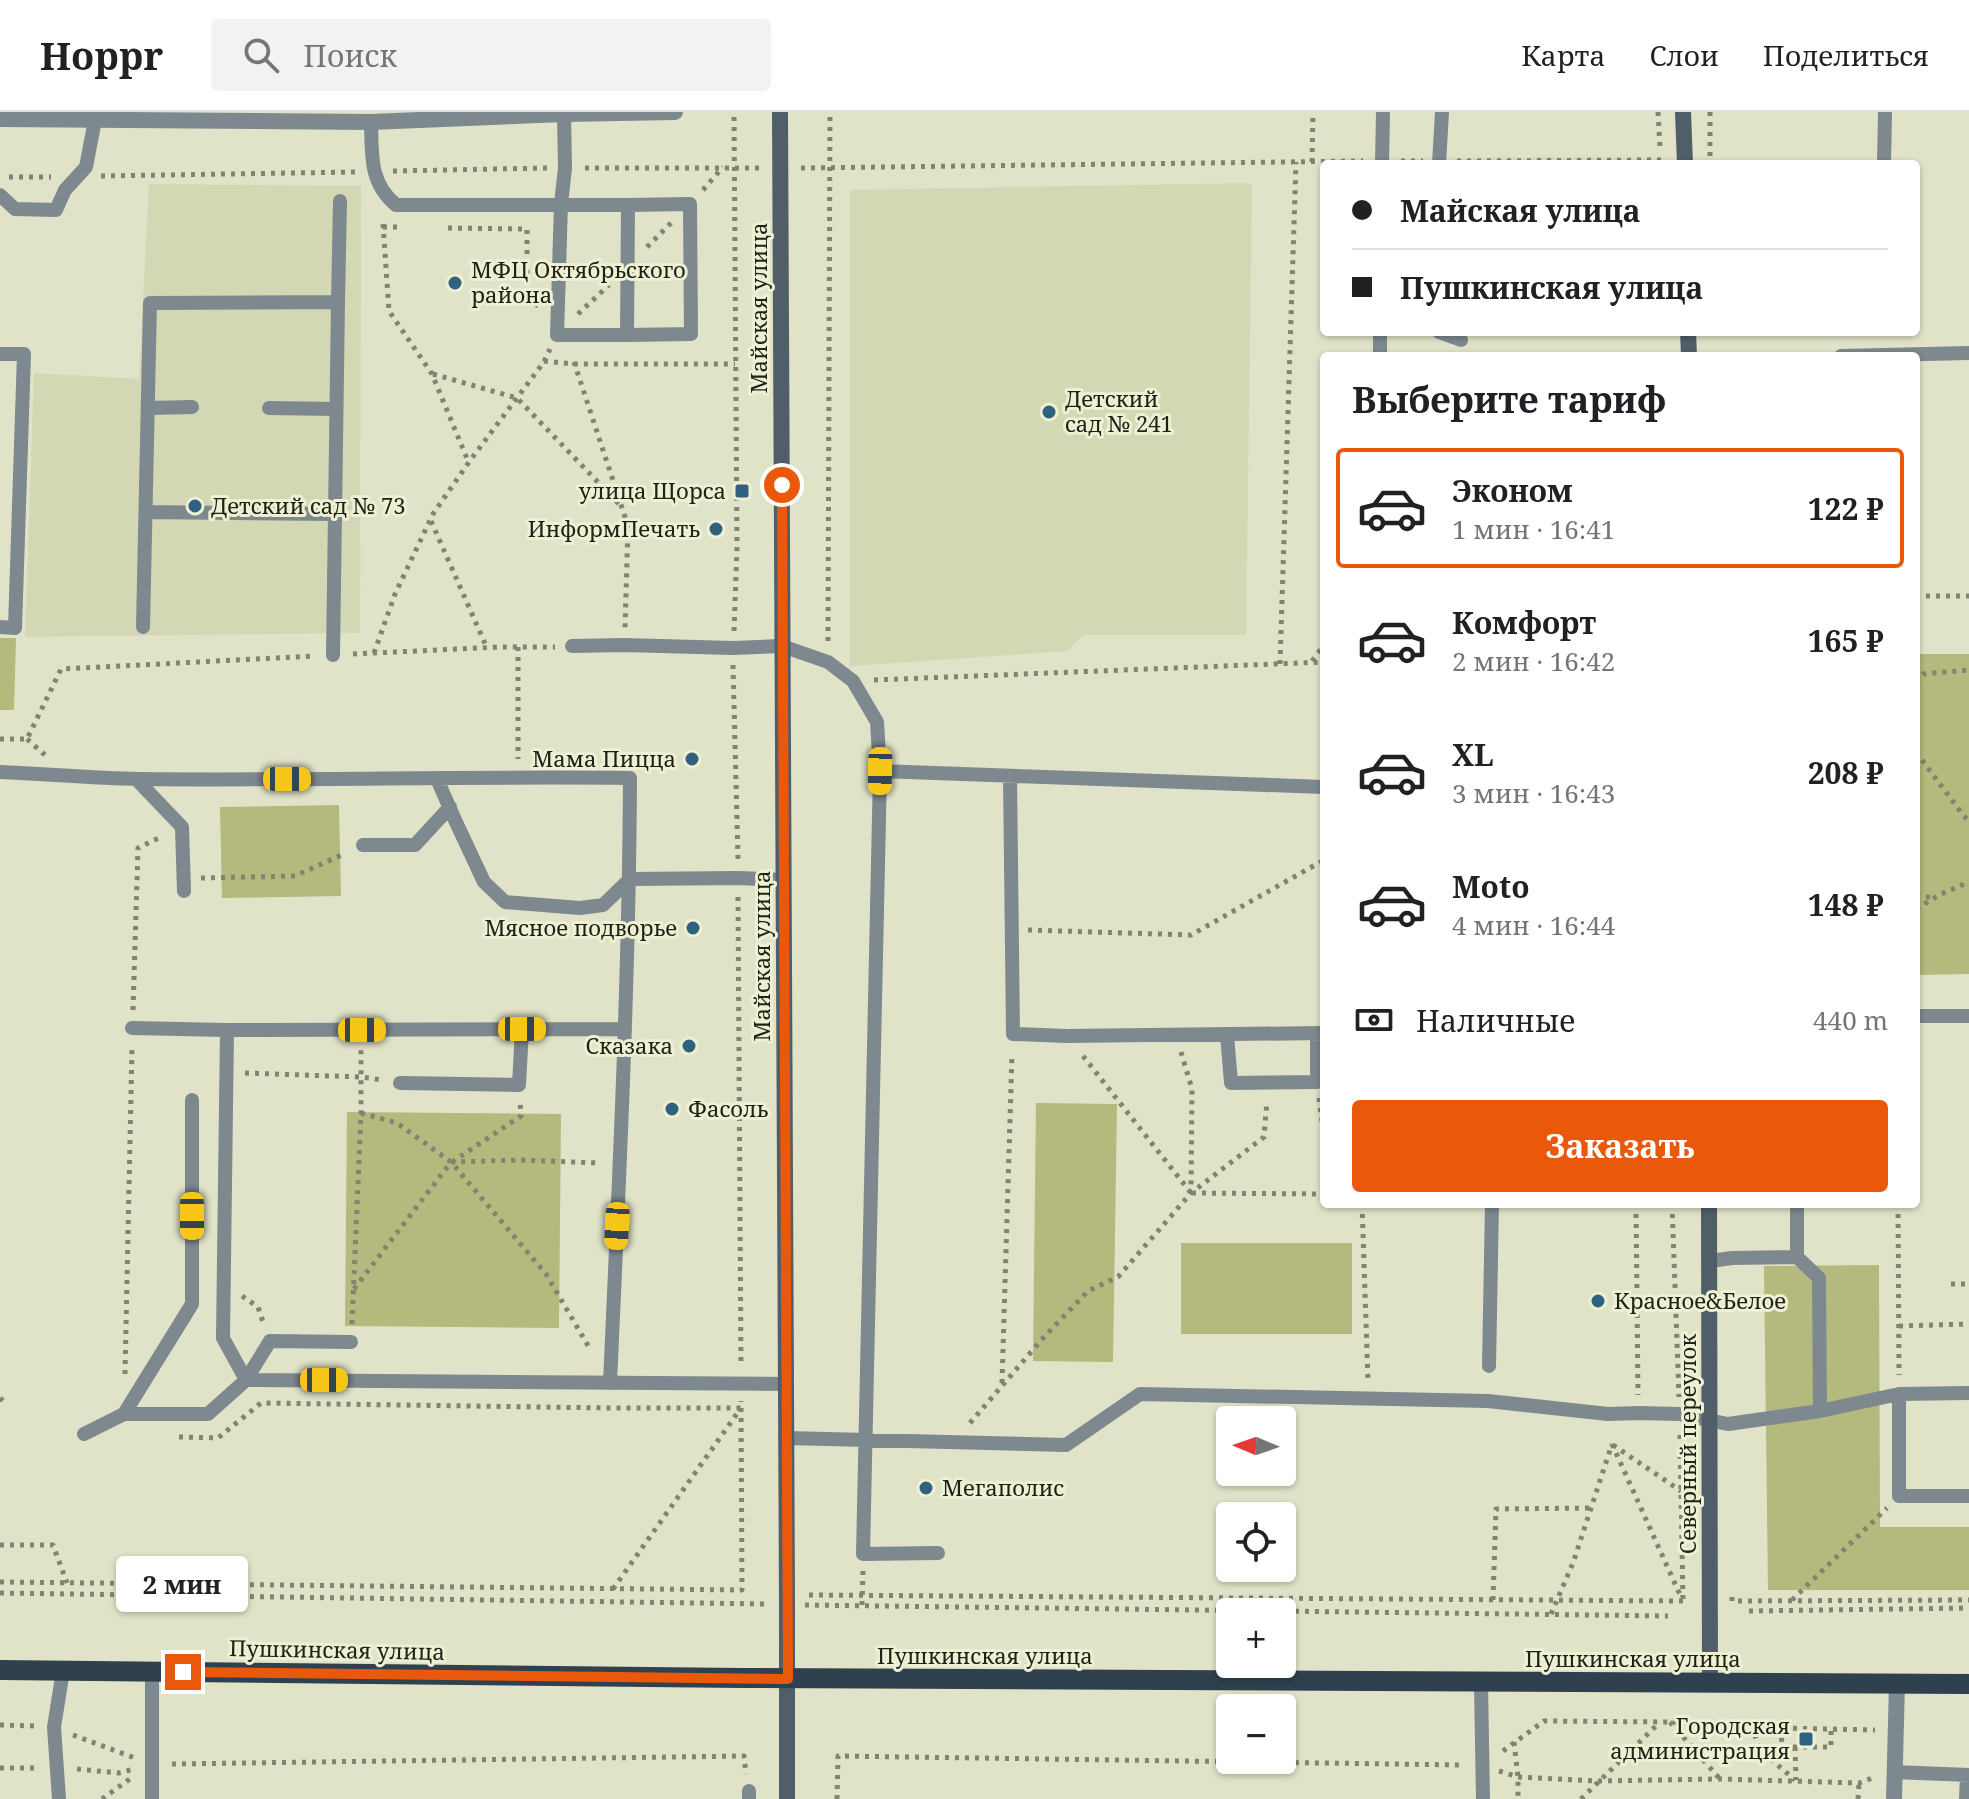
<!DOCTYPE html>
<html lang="ru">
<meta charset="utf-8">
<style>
:root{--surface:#fff;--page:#f2f2f2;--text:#202124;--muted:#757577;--line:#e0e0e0;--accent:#ea580c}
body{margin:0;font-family:"Noto Serif",serif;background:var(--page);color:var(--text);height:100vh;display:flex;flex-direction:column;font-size:30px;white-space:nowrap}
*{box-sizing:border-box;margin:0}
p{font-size:26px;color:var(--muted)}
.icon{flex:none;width:44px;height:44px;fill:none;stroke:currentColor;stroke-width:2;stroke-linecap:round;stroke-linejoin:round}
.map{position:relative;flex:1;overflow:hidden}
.details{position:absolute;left:1320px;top:240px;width:600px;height:856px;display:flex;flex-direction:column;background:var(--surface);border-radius:8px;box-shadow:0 2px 6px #0004}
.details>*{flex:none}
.top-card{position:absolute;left:1320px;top:48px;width:600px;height:176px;border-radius:8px;box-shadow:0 2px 6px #0004;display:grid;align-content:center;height:176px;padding:0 32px;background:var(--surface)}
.needle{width:52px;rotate:272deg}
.fabs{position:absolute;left:1216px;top:1294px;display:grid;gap:16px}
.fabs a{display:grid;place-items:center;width:80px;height:80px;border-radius:8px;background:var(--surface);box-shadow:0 2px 6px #0004;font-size:40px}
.end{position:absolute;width:36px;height:36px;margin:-18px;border:10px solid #ea580c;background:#fff;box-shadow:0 0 0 4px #fff}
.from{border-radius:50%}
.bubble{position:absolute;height:56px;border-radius:8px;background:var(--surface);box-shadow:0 2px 6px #0004;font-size:26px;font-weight:700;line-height:56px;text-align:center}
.car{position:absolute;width:24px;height:48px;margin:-24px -12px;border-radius:10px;box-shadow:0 0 6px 2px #0007;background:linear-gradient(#f5c518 24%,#345 0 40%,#f5c518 0 76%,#345 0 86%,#f5c518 0)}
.top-card b{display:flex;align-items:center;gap:28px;height:76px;font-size:30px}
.top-card b+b{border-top:2px solid var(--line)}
.top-card i{width:20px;height:20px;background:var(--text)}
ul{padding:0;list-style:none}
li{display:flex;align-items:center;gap:24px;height:120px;margin:0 16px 12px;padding:0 16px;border:4px solid transparent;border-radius:8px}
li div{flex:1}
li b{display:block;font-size:30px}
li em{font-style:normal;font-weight:700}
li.current{border-color:var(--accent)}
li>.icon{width:72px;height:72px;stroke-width:1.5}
h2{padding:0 32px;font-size:36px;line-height:96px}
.pay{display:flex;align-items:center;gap:20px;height:88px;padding:0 32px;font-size:30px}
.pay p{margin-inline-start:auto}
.action{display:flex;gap:16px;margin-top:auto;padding:16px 32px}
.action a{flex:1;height:92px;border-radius:8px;background:var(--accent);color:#fff;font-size:32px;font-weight:700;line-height:92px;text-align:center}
header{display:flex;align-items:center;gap:48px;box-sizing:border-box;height:112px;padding:0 40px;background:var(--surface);border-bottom:2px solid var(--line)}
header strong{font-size:38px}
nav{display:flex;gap:44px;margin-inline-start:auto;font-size:28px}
.search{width:560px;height:72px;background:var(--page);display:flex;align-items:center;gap:20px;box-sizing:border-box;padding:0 28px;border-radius:8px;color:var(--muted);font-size:30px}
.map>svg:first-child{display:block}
.built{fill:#d4d7b4}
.green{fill:#b4b97d}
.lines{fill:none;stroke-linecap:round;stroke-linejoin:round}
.path{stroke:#828470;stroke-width:5;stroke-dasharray:4 6;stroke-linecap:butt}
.lane{stroke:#7d888f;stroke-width:14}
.street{stroke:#7d888f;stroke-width:16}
.secondary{stroke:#4f5e69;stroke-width:16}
.primary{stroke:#2f414e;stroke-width:20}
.route{stroke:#ea580c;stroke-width:10}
.poi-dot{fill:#30617f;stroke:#edf0d3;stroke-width:3}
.labels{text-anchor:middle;stroke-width:6;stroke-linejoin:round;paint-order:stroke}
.poi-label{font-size:22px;fill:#202117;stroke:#edf0d3;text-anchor:start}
.street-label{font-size:22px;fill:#202117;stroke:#edf0d3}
</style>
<header>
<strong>Hoppr</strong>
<div class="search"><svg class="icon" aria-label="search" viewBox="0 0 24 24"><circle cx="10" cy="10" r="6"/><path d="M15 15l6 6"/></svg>Поиск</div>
<nav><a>Карта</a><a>Слои</a><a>Поделиться</a></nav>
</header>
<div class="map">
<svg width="1969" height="1687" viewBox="0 0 1969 1687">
<rect width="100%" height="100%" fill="#e0e3c7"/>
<!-- built -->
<path class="built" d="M1252,71L1246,523H1084L1067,539L850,554V78Z
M149,72L361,74L360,521L25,525L34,261L139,267Z"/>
<!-- green -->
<path class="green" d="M0,526H16L14,598H0Z
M1916,542H1969V862L1916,863Z
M339,693L341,784L222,786L220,695Z
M1036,991L1117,992L1113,1250L1033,1249Z
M347,1000L561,1002L559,1216L345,1214Z
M1181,1131H1352V1222H1181Z
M1879,1153L1880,1415H1969V1478H1768L1764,1154Z"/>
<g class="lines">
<!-- path -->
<path class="path" d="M1658,0L1660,35
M1710,0V52
M1401,49H1423
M1457,49L1661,48
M1312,50L1313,0
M585,56H763
M801,56L1363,49
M393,59L547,56
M101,64L355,60
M9,65H51
M703,78L723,55
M383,112L389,199L432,262L468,349
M383,115H398
M448,116L527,117V187L538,194
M647,135L671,111
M578,202L609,173
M544,249L574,252H735
M574,250L628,414L625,516
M433,262L517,286L619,392
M431,409L487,536
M1916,484H1969
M734,519L737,435L734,0
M828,529L830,0
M518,535V647
M374,541L395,482L433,402L469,350L544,250L550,237
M353,542L500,535H555
M1312,549L1324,533
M1280,552L1296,50
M733,553L738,747
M874,568L1324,550
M1916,570L1923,562L1969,558
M0,627H27L61,557L315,544
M27,627L45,643
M1916,640L1963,703L1969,709
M201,766L295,764L346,741
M738,785L741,1255
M1916,785H1935
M1916,797L1941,782L1969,770
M1028,818L1191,823L1324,748
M133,898L138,736L163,724
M1181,940L1192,977L1191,1080
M1083,944L1191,1081
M245,961L361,965L383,968
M1319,986L1324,1025
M361,1001L397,1011L451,1050L546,1162L590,1237
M452,1050L521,1004L520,989
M1192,1081L1324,1082
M1362,1092L1368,1269
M1636,1092L1638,1283
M1672,1092L1679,1285
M1898,1092L1899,1263
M1951,1172H1969
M354,1177L451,1050L520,1048L601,1051
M242,1184L258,1195L264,1213
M352,1212L361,1001V934
M1899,1214L1969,1212
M125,1262L132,936
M1002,1271L1012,942
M0,1286L3,1289
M970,1311L1044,1225L1088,1179L1118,1165L1191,1081L1264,1025L1267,989
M1680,1323L1683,1489
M179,1325L218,1326L261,1291L610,1296H741
M1612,1332L1681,1485
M1613,1333L1681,1379
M0,1433H53L67,1471
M0,1470L742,1478L741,1289
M613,1477L741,1296
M0,1481L767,1492
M809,1483L1683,1489
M1732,1485V1489L1969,1488
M1493,1488L1496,1397L1591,1396
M1792,1488L1887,1396
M805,1493L1668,1504
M862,1493L863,1458
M1749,1499L1969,1496
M1551,1502L1573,1451L1612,1332
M1670,1610L1719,1666
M0,1613L37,1614
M1752,1613L1759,1637L1795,1668
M1781,1616L1782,1635H1831V1617
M73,1623L135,1646
M1514,1630L1518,1665V1687
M1795,1635L1796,1668
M1503,1639L1544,1609L1670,1610L1752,1613L1781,1616L1875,1618
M172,1652L744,1644L746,1662
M0,1656H39
M77,1657L119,1661L134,1657
M1499,1659L1518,1665L1599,1669L1719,1667L1859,1671L1875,1665
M102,1687L134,1664
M837,1687L838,1644L1462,1653
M1581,1687L1659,1611
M1858,1687L1859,1671"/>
<!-- lane -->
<path class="lane" d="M371,10C372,42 369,71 396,93H628L627,223H557L561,92L565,56L564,2
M1382,52L1383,0
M1439,52L1442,0
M1884,52L1885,0
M0,83L15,97L56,98L65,78L86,55L95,8
M338,190L340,89
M1439,220L1461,228
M627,223L691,222L690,92L628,93
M0,242H24L15,516L0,515
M1380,244V220
M1841,244L1969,241
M148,296L192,295
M269,296L336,297
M146,400L335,402
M143,515L150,191L338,190L333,543
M572,534L624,533L733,536L782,534L828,550L853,569L877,610L880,659L1324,675
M880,659L863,1442L938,1441
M0,660C46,662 93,666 139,667C303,669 467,664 630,666C629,868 619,1069 610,1271
M1010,664L1013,922L1067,924L1324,921
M136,667L182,715L184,779
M437,667L455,708L484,770L505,790L580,796L603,793L630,767L738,766L784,768
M363,733H415L450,695
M1916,904H1969
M132,916L227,918L625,917
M227,918L223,1226L246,1268L270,1229L351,1230
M1227,923L1231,971L1317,970V921
M400,971L519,973L522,917
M1797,1092V1145L1819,1166L1820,1299
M1710,1149L1732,1146L1797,1145
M1489,1254L1492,1092
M1899,1282V1384H1969
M124,1302L192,1192V988
M84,1322L124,1302H208L246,1268L786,1272
M786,1326L1066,1333L1140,1282L1488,1289L1608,1302L1639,1301L1679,1302L1728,1312L1820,1299L1899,1282L1969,1281
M1481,1571L1483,1687
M1894,1660L1969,1663
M59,1687L54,1615L63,1559
M152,1687V1560
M749,1687V1679
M1966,1687L1967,1663"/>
<!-- street -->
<path class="street" d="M0,7L371,10L564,2L675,0
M1894,1687L1897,1572"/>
<!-- secondary -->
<path class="secondary" d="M780,0L787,1492V1687
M1683,0L1685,52
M1688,220L1689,244
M1709,1092L1710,1571"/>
<!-- primary -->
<path class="primary" d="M0,1558L742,1566L1969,1572"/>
</g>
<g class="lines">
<!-- route -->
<path class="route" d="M183,1560L788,1567L782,373"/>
</g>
<!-- markers -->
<g class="poi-dot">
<circle cx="455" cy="171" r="8"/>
<circle cx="1049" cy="300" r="8"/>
<rect x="734" y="371" width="16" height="16" rx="4"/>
<circle cx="195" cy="394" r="8"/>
<circle cx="716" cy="417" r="8"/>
<circle cx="692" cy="647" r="8"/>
<circle cx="693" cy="816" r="8"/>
<circle cx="689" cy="934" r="8"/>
<circle cx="672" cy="997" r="8"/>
<circle cx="1598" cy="1189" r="8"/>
<circle cx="926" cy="1376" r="8"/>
<rect x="1798" y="1619" width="16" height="16" rx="4"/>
</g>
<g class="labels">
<!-- poi labels -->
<g class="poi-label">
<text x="471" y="166">МФЦ Октябрьского<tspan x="471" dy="25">района</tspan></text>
<text x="1065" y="295">Детский<tspan x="1065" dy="25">сад № 241</tspan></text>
<text x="726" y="387" text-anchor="end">улица Щорса</text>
<text x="211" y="402">Детский сад № 73</text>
<text x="700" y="425" text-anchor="end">ИнформПечать</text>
<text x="676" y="655" text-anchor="end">Мама Пицца</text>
<text x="677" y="824" text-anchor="end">Мясное подворье</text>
<text x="673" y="942" text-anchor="end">Сказака</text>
<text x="688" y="1005">Фасоль</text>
<text x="1614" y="1197">Красное&amp;Белое</text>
<text x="942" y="1384">Мегаполис</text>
<text x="1790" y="1622" text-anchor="end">Городская<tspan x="1790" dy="25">администрация</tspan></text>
</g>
<!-- street labels -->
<g class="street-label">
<text transform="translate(759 196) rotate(-90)" y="8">Майская улица</text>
<text transform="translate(762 844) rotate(-90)" y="8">Майская улица</text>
<text transform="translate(1688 1332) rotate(-90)" y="8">Северный переулок</text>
<text transform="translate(337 1538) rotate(1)" y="8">Пушкинская улица</text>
<text x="985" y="1552">Пушкинская улица</text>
<text x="1633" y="1555">Пушкинская улица</text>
</g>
</g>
</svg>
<div class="fabs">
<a><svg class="needle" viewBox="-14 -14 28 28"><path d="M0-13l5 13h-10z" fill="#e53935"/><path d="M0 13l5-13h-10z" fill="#757577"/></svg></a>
<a><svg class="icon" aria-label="locate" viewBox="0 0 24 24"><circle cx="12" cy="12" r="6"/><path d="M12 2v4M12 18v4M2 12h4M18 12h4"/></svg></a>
<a>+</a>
<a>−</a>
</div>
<i class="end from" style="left:782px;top:373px"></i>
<i class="end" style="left:183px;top:1560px"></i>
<div class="bubble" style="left:116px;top:1444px;width:132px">2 мин</div>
<i class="car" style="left:880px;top:659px;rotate:181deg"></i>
<i class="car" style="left:287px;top:667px;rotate:90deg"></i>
<i class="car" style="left:522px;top:917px;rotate:90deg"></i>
<i class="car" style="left:362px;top:918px;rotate:90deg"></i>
<i class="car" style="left:192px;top:1104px;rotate:180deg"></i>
<i class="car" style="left:617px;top:1114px;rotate:183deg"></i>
<i class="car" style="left:324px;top:1268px;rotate:90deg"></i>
<div class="top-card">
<b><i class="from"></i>Майская улица</b>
<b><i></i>Пушкинская улица</b>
</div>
<section class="details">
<h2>Выберите тариф</h2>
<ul>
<li class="current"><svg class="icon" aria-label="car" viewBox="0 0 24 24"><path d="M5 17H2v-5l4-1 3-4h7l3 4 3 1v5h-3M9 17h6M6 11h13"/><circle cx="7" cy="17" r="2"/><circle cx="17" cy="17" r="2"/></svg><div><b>Эконом</b><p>1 мин · 16:41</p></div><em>122 ₽</em></li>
<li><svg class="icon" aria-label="car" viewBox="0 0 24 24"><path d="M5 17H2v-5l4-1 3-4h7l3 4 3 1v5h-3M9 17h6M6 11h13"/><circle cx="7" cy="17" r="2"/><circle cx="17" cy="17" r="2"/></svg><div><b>Комфорт</b><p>2 мин · 16:42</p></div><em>165 ₽</em></li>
<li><svg class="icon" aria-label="car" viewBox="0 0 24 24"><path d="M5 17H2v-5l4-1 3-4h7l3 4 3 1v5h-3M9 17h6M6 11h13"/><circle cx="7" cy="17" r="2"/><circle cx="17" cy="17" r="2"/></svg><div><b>XL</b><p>3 мин · 16:43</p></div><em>208 ₽</em></li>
<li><svg class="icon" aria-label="car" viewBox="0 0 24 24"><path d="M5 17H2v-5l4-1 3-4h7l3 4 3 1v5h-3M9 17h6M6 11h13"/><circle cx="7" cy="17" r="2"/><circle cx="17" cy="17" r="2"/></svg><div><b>Moto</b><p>4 мин · 16:44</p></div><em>148 ₽</em></li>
</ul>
<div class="pay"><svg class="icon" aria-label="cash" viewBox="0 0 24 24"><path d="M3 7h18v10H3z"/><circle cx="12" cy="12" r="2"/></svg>Наличные<p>440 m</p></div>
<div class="action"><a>Заказать</a></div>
</section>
</div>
